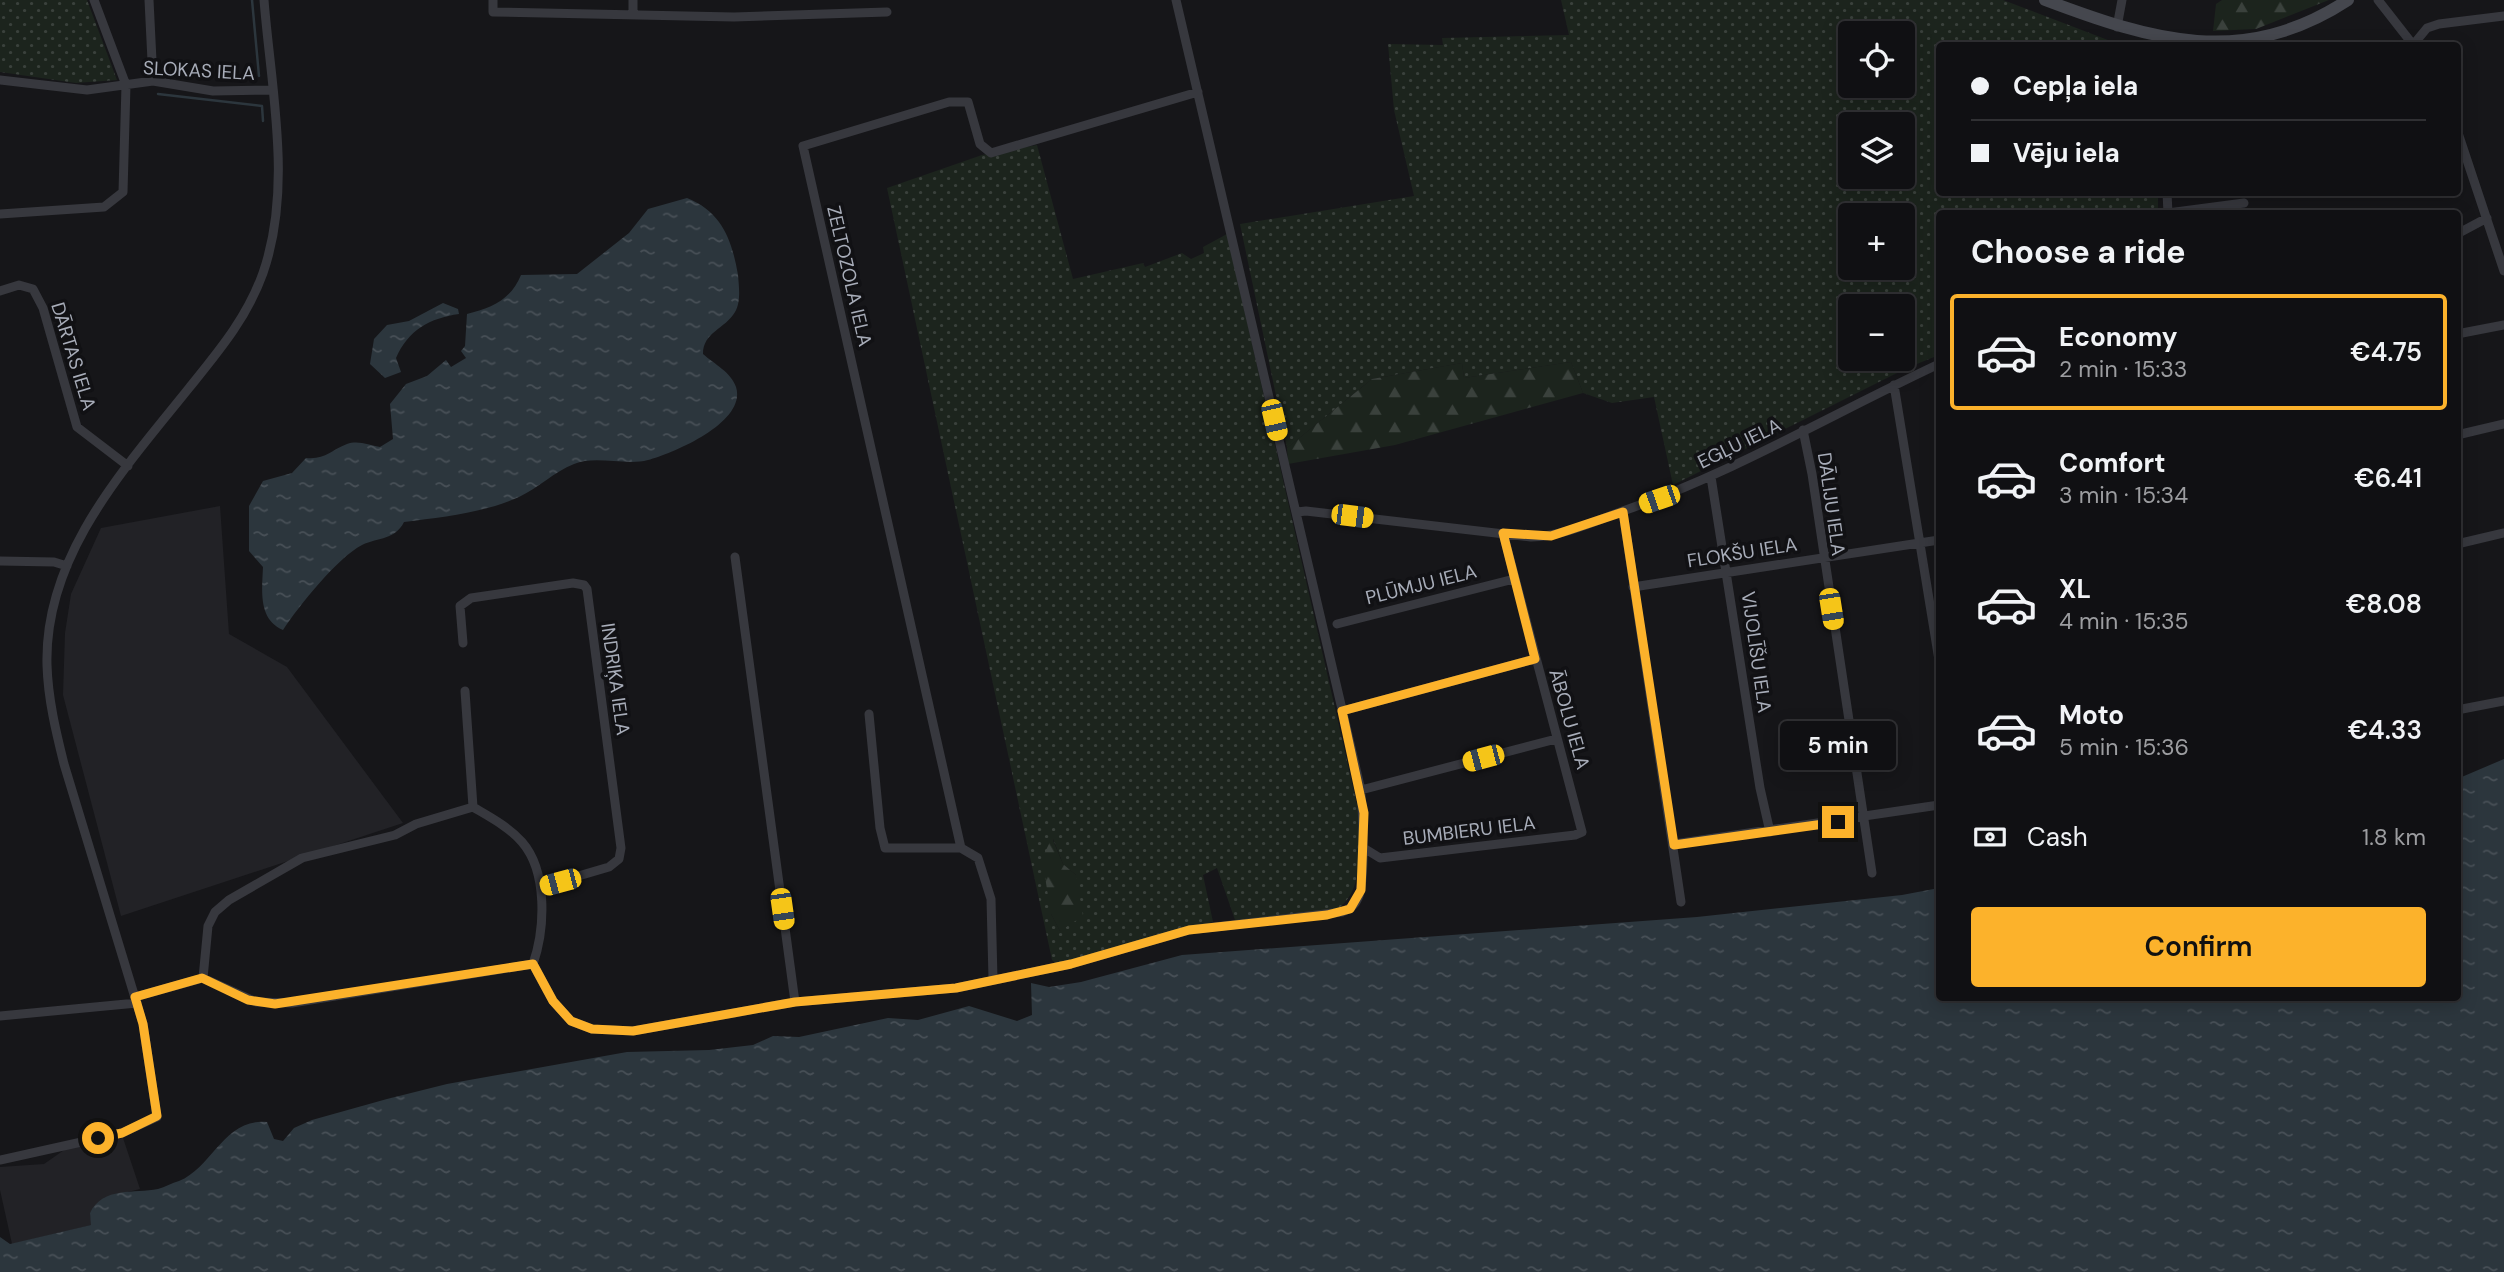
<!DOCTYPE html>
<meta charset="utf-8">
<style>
:root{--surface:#101013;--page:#19191c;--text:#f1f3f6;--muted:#9c9da0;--line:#303033;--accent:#fcb22b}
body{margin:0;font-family:"DM Sans",sans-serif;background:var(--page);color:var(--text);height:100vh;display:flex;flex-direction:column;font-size:26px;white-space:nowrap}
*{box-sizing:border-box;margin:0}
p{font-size:23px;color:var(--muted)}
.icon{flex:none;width:38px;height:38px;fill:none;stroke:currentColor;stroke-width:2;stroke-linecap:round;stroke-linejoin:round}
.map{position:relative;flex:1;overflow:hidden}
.sheet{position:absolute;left:1936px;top:210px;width:525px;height:791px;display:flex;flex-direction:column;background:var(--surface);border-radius:7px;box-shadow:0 4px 18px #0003,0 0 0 2px var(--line)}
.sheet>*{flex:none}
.hud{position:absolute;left:1936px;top:42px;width:525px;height:154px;border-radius:7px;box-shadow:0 4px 18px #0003,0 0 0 2px var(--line);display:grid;align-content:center;height:154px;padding:0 35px;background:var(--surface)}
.controls{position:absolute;left:1838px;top:21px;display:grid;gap:14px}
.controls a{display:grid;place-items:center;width:77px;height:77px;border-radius:7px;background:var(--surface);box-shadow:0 4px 18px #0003,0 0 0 2px var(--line);font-size:35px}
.end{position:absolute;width:32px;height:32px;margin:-16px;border:9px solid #fcb22b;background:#111;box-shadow:0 0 0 4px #111}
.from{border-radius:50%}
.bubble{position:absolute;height:49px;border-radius:7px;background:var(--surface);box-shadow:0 4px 18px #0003,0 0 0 2px var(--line);font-size:23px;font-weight:600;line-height:49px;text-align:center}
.car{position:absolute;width:21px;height:42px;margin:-21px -10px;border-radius:9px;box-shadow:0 0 5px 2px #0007;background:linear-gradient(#f5c518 24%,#345 0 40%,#f5c518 0 76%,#345 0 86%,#f5c518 0)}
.hud b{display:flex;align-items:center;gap:24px;height:66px;font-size:26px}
.hud b+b{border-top:2px solid var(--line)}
.hud i{width:18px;height:18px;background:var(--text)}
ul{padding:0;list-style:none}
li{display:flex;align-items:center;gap:21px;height:116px;margin:0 14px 10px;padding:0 21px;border:4px solid transparent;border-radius:7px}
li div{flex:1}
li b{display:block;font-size:26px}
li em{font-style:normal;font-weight:600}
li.active{border-color:var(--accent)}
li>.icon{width:63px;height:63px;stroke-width:1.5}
h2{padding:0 35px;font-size:32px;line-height:84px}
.pay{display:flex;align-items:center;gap:18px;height:77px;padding:0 35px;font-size:26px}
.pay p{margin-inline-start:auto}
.action{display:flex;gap:14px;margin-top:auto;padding:14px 35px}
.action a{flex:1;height:80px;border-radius:7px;background:var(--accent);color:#111;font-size:28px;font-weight:600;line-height:80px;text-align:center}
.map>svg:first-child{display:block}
.built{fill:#222226}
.grass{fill:url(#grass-dots);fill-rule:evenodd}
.forest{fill:url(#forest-firs)}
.water{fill:url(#water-ripples)}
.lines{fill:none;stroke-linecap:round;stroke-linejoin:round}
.stream{stroke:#2c363d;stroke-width:2.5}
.minor{stroke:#37383e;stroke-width:9}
.secondary{stroke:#45474e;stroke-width:12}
.route{stroke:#fcb22b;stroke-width:9}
.labels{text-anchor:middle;stroke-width:7;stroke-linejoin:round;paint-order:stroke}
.street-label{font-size:19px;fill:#a8adb9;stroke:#111114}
</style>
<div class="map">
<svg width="2504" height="1272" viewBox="0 0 2504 1272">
<defs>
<pattern id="grass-dots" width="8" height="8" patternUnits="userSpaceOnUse" patternTransform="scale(1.75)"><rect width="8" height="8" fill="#1c241d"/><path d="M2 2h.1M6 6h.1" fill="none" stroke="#3a413c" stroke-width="1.8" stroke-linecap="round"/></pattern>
<pattern id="forest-firs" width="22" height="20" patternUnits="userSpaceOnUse" patternTransform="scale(1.75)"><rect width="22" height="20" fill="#1c241d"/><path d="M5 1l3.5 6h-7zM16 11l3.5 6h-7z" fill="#3a413c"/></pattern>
<pattern id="water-ripples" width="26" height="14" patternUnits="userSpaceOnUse" patternTransform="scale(1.75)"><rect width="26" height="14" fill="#2c363d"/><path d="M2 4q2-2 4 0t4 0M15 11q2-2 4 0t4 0" fill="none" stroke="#485057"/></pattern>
</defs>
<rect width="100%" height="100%" fill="#161619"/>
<!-- built -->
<path class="built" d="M220,506L229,634L287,667L403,823L121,916L63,695L65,633L71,594L101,528Z
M123,1138L140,1189L104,1198L90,1213L92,1225L12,1244L0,1190V1167L44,1164L67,1148Z"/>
<!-- grass -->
<path class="grass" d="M0,0H87L117,80L76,83L0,72Z
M1561,0H2003L2121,45L1939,46V192L2158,193V213L1939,214V355L1907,368L1673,485L1654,397L1612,403L1583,393L1571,362L1464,378L1462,363L1372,379L1287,448L1240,224L1414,196L1394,110L1388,44L1443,45L1442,38L1569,35ZM1850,33H1902V86H1850ZM1850,124H1902V177H1850ZM1850,215H1902V268H1850ZM1850,306H1902V359H1850Z
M1037,145L1073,279L1143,263L1145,267L1182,253L1191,259L1204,253L1203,247L1227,234L1360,818C1357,851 1366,891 1335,911L1235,920L1217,868L1203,875L1213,922L1056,964L1052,960L887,188L982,155ZM1053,839L1063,864L1076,875L1060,931L1051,914Z"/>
<!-- forest -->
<path class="forest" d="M2222,0H2329L2256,29L2213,31L2216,4Z
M1571,362L1583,393L1395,445L1288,464L1287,448L1372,379L1462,363L1464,378Z
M1052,838L1063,864L1076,875L1083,916L1060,931L1051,914L1042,858Z"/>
<!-- water -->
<path class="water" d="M687,198C722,212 732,240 738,275C739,287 741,302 735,312C725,329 703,332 703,354C714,364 731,372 736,387C747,422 674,453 648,460C626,466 595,455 574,464C554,472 538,488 519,497C483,513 443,517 404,522C395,540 379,537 362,545C337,558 299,606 283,630C258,619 262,591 263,567L249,551V506L263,481L292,473L306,458C325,460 331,450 347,444C358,440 369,445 380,447L393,439L390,404L406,384L427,376L446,360L451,367L466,358L461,351L465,346L467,314C491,308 511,300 521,275L577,274L629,233L648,209Z
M443,303L458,309L459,314C430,318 408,330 396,358L401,372L385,378L370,364L374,339L387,325L409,321Z
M2504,759V1272H0V1237L10,1244L91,1225L90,1213C103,1186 135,1194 158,1189C165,1187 172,1183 179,1181C213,1167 224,1118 267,1122L274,1139L283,1141L294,1128L312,1120L387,1099L447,1084L627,1052L709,1050L753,1045L773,1036L799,1037L888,1018L918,1020L969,1006L1017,1021L1032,1015L1031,983L1049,987L1081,982L1182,955L1697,917L1902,895L1939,888V998H2457V779Z"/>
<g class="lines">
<!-- stream -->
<path class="stream" d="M252,0L259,76
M158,94L262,106L263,121"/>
<!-- minor -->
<path class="minor" d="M149,0L153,81
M493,0V12L734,17L887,12
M633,0V15
M2378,0L2414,46
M2117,27L2122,0
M2413,45L2427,28L2439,24L2504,16
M0,80L87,90L153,81L213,91L271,90
M2457,130L2504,271
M2167,192L2168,214
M2168,213L2244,203
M0,214L104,207L123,192L126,85L94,0
M2457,234L2487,218
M0,291L19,285L33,289L43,308L77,427L128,466
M2457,334L2504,325
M1894,385L1939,660
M1803,430L1812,474L1872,873
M2457,435L2504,424
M1711,477L1760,788L1770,832
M1297,512L1306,511L1531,537C1564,536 1592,522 1623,511C1733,473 1834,413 1939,364
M1623,512L1681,902
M2457,544L2504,533
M735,557L795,1002
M0,561L54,562L67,566
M1633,587L1939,540
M1337,624L1514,579
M463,643L460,606L471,598L573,583L584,585L587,589L621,848L619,859L609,867L541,887
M465,691L473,807
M2457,710L2504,701
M1342,711L1535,659
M869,714L880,828L885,848H961
M1361,790L1556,739
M473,807C490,817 509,827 522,842C548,872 545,929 533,964
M1674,844L1939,805
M1362,847L1380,858L1575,835L1582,832L1503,533
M961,848L803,146L949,102H968L980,144L991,153L1198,92
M961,848L978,858L991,899L993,979
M533,964L553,1001L571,1021L592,1029L633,1031L795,1002L956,988L1071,964L1189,930L1342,912C1349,909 1355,906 1358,898C1366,882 1363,806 1360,786L1176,0
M203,978L208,926L215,912L229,900L302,858L395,835L416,824L473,807
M135,997L203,978L256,1002L292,1003L533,964
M0,1016L137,1003
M0,1160L122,1133L157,1117L143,1024L64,764C56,732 48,699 47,665C44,555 125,468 189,388C218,352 247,318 263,273C293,187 271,89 264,0"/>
<!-- secondary -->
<path class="secondary" d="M2045,0C2151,40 2243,69 2348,0"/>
</g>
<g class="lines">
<!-- route -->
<path class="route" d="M98,1138L122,1133L157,1116L143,1024L135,997L202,978L248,1000L275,1004L533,964L553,1001L571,1021L592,1029L633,1031L795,1002L956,988L1071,964L1189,930L1327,915L1350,909L1361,890L1364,813L1342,711L1535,659L1503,533L1551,536L1623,512L1674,845L1838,822"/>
</g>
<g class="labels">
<!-- street labels -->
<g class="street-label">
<text transform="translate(199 70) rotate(3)" y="7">SLOKAS IELA</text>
<text transform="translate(850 276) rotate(77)" y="7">ZELTOZOLA IELA</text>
<text transform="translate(74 356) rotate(73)" y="7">DĀRTAS IELA</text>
<text transform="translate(1739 443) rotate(-26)" y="7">EGĻU IELA</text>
<text transform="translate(1832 504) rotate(82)" y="7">DĀLIJU IELA</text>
<text transform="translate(1742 552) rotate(-9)" y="7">FLOKŠU IELA</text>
<text transform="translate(1421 584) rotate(-14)" y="7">PLŪMJU IELA</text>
<text transform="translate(1757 652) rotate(82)" y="7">VIJOLĪŠU IELA</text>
<text transform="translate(616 679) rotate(82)" y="7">INDRIĶA IELA</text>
<text transform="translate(1570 719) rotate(74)" y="7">ĀBOLU IELA</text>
<text transform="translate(1469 830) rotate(-7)" y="7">BUMBIERU IELA</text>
</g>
</g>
</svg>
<div class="controls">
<a><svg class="icon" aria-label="locate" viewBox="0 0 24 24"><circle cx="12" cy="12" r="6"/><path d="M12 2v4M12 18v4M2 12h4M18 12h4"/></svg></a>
<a><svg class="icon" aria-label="layers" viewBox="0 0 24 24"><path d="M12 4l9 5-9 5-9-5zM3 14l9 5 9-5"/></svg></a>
<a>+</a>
<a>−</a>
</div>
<i class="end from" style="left:98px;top:1138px"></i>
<i class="end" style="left:1838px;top:822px"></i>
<div class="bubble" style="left:1780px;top:721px;width:116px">5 min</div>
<i class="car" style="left:1274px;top:420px;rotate:167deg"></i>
<i class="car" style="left:1659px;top:499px;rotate:251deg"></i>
<i class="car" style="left:1352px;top:516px;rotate:97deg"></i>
<i class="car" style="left:1831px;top:609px;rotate:171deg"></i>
<i class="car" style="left:1483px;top:758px;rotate:255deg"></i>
<i class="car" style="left:560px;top:882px;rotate:255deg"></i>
<i class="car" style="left:782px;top:909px;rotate:172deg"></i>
<div class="hud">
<b><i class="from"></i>Cepļa iela</b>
<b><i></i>Vēju iela</b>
</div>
<section class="sheet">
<h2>Choose a ride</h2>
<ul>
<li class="active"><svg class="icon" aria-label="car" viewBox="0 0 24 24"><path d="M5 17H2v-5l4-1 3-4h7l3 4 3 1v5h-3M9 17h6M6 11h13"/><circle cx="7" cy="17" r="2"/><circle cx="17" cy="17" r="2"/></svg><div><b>Economy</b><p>2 min · 15:33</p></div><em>€4.75</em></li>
<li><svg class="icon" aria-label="car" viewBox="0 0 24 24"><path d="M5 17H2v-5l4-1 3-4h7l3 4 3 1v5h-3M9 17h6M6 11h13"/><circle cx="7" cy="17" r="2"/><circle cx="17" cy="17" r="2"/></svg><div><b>Comfort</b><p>3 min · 15:34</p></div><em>€6.41</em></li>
<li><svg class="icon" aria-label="car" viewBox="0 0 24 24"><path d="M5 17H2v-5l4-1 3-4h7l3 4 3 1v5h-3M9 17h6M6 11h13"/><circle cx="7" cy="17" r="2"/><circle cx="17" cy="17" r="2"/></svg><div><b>XL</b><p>4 min · 15:35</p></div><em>€8.08</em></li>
<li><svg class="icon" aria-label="car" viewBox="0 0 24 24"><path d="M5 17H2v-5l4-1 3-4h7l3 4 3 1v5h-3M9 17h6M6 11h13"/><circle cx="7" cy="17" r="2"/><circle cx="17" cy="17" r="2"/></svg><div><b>Moto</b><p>5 min · 15:36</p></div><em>€4.33</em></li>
</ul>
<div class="pay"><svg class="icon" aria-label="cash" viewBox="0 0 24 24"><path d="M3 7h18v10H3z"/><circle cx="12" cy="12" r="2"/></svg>Cash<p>1.8 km</p></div>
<div class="action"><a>Confirm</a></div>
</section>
</div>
